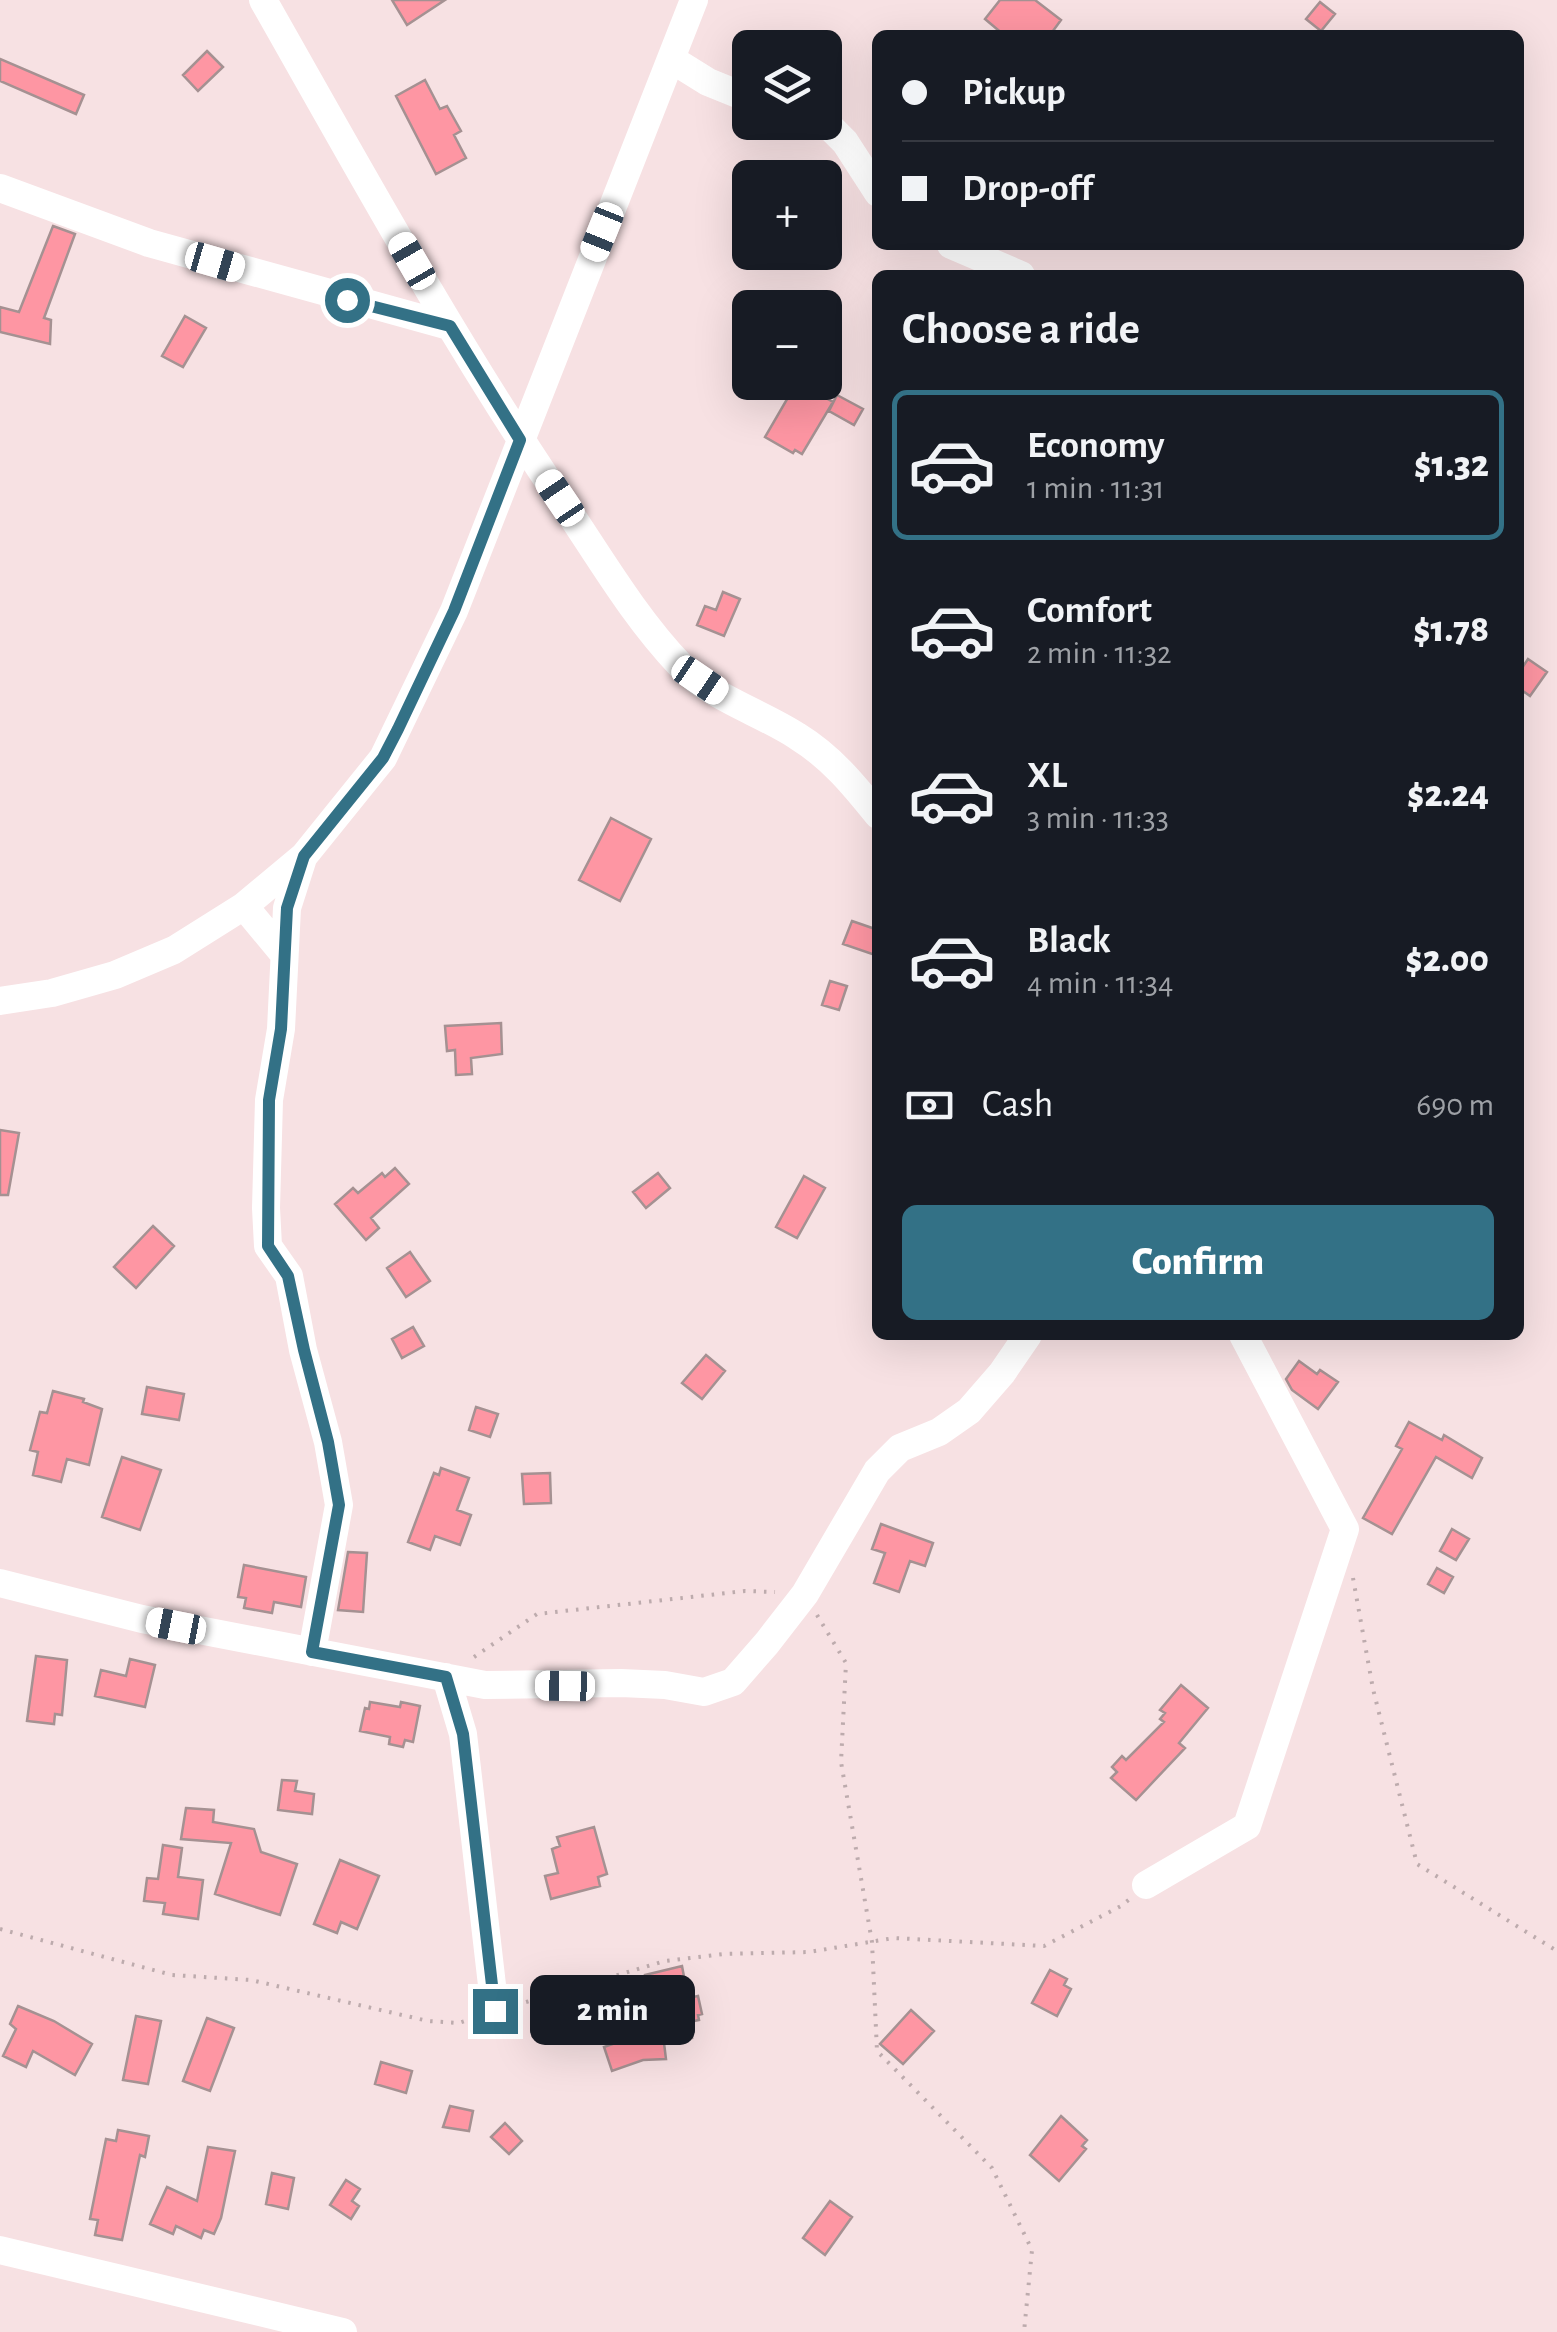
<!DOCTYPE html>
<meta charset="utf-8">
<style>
:root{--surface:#171b24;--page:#20242c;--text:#f1f3f6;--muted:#9ea1a6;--line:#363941;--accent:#337186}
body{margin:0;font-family:"Alegreya Sans",sans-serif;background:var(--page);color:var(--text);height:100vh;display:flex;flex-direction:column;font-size:38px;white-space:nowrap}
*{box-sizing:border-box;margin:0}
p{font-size:32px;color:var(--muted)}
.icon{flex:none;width:55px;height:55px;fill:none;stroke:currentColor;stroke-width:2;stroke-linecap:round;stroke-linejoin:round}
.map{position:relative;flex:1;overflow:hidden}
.panel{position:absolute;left:872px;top:270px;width:652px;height:1070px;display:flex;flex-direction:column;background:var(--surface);border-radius:15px;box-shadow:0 10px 40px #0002}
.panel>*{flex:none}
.hud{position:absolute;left:872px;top:30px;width:652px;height:220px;border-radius:15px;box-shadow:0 10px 40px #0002;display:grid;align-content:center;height:220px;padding:0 30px;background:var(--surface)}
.fabs{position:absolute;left:732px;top:30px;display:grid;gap:20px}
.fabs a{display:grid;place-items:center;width:110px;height:110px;border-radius:15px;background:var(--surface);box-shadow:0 10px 40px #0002;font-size:50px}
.end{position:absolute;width:45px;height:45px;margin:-22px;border:12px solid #337186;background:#fff;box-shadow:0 0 0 5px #fff}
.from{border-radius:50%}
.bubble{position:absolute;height:70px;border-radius:15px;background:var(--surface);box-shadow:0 10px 40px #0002;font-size:32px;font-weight:800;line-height:70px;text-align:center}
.car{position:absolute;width:30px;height:60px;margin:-30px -15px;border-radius:12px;box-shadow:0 0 8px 2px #0007;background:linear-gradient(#fff 24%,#345 0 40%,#fff 0 76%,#345 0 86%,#fff 0)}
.hud b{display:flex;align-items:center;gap:35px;height:95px;font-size:38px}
.hud b+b{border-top:2px solid var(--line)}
.hud i{width:25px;height:25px;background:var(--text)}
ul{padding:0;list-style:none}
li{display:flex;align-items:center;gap:30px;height:150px;margin:0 20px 15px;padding:0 10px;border:5px solid transparent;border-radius:15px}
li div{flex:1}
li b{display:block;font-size:38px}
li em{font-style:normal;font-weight:800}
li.selected{border-color:var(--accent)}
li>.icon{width:90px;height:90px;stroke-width:1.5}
h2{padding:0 30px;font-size:45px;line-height:120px}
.pay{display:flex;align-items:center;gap:25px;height:110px;padding:0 30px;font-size:38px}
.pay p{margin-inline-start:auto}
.cta{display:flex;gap:20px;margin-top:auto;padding:20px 30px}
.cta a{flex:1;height:115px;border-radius:15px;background:var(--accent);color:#fff;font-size:40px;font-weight:800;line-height:115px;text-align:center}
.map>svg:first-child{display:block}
.building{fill:#fe96a3;stroke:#a59192;stroke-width:2.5}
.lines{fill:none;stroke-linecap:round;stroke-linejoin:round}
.path{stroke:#bdabad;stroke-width:4;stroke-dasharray:2.5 8;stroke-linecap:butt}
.minor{stroke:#fff;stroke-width:28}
.route{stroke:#337186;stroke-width:12}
</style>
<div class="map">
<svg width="1557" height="2332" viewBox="0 0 1557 2332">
<rect width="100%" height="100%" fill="#f7e1e3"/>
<!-- building -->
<path class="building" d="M392,0H445L407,25Z
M1000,0H1035L1061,20L1050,35H1004L985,19Z
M1320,2L1335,14L1321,31L1306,19Z
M207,51L223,67L198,91L183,75Z
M0,59L84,95L76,114L0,81Z
M425,80L440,109L447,106L461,131L454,135L466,158L436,174L396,96Z
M53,226L75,234L44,318L51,320L50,344L0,332V307L19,312Z
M185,316L206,328L183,367L162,356Z
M797,382L833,402L802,454L795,450L793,453L765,437Z
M837,395L863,409L854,425L829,411Z
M723,592L740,599L724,636L697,625L705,606L716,610Z
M1528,659L1547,672L1530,696L1520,689V671Z
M611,818L651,839L620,901L579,880Z
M852,921L878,930V956L843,944Z
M830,981L847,986L839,1010L822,1005Z
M501,1023L502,1054L471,1058L472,1074L456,1075L455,1050L447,1051L445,1026Z
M0,1130L19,1133L8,1195H0Z
M395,1168L409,1184L371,1218L379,1228L366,1240L335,1204L353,1188L358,1193L382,1173L385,1177Z
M658,1173L670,1188L646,1208L633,1192Z
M804,1176L825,1188L797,1238L776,1227Z
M153,1226L174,1246L136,1288L114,1267Z
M410,1252L430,1281L406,1297L387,1268Z
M413,1327L424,1346L402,1358L392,1339Z
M706,1355L725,1371L702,1399L682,1383Z
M1299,1361L1317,1374L1320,1370L1338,1382L1318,1409L1292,1390L1286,1379Z
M147,1387L184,1394L179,1420L142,1414Z
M53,1391L84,1399L83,1402L102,1409L89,1465L67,1459L61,1482L33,1475L38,1452L30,1450L40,1412L47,1413Z
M476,1407L498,1414L490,1437L469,1430Z
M1409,1422L1442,1440L1444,1435L1482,1458L1472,1478L1436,1457L1392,1534L1363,1518L1402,1449L1396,1446Z
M122,1457L161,1470L140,1530L102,1517Z
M441,1468L469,1478L457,1510L471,1515L460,1545L435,1536L430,1550L408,1542L434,1473L439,1475Z
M550,1473L551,1503L524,1504L522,1474Z
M881,1524L933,1543L925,1566L910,1561L899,1592L874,1583L885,1553L872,1549Z
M1452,1529L1469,1539L1456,1560L1440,1551Z
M348,1552L367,1553L363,1612L338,1610Z
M244,1565L306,1577L301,1607L274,1602L272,1613L244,1608L246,1598L238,1597Z
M1437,1568L1453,1577L1444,1593L1428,1584Z
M36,1656L67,1660L62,1715L55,1714L54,1724L27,1721Z
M130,1659L155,1665L145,1707L95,1696L101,1670L126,1676Z
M1181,1685L1208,1708L1179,1743L1185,1748L1136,1800L1111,1778L1117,1772L1112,1767L1122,1756L1126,1760L1164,1722L1160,1719L1165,1713L1160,1710Z
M370,1702L400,1707L401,1702L420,1706L413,1742L405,1740L403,1747L389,1744L390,1737L360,1731L365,1708L369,1709Z
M282,1780L297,1781L295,1791L314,1794L312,1814L278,1810Z
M186,1808L214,1810L213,1822L254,1829L261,1852L297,1864L280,1915L215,1894L231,1843L181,1839Z
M594,1827L607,1874L598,1877L600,1886L551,1899L545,1876L558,1873L552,1849L560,1846L557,1837Z
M163,1845L182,1848L178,1877L203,1880L198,1919L163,1914L165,1903L144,1901L147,1878L158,1879Z
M340,1860L379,1876L357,1929L341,1922L337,1933L314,1924Z
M682,1966L688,1998L698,1996L702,2014L698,2015L699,2020L689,2022L692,2038L664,2043L666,2059L643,2060L612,2071L604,2047L652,2030L645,1975Z
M1050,1970L1067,1979L1064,1985L1071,1989L1057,2016L1032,2003Z
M18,2006L54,2021L92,2044L75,2075L33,2051L26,2067L3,2056L16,2029L10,2024Z
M911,2010L934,2031L903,2064L880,2044Z
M136,2016L161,2021L148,2084L123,2080Z
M207,2018L234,2028L210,2091L183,2081Z
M381,2062L412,2071L406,2093L375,2084Z
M450,2106L473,2111L469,2131L443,2127Z
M1061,2116L1087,2140L1082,2146L1086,2149L1059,2181L1030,2155Z
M505,2123L522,2141L509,2154L491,2137Z
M118,2130L149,2136L145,2157L140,2155L122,2240L95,2235L98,2220L90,2219L106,2139L116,2141Z
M208,2147L235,2151L221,2218L214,2234L204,2230L201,2238L176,2226L173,2234L150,2224L167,2187L197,2201Z
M272,2173L294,2178L288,2209L266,2204Z
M346,2180L360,2189L352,2201L359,2206L351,2219L330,2205Z
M830,2201L852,2217L825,2255L803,2238Z"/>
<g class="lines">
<!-- path -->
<path class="path" d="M1353,1578L1373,1689L1417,1864L1557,1951
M817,1615L846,1663L841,1762L872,1942L877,2051L992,2168L1032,2250L1024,2332
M474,1657L537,1614L745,1591L775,1592
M0,1929L172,1975L251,1980L428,2021L459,2023L474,2018
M516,2005L665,1961L723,1954L809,1952L894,1938L1044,1946L1121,1906L1131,1898"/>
<!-- minor -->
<path class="minor" d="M263,0C359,169 452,339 561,500C599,556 634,617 681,666C712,698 760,712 797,736C831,757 853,784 878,815
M671,59L708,82L750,99
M825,122L845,142L878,193
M0,188L149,243L449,326
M951,245L1021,275
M303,858L287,908L281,1029L269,1100L266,1208L268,1246L289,1276L303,1350L328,1442L339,1505L312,1652
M244,906L283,953
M0,1001L52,993L115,975L174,950L244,906L304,856L383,758L454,611L694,0
M0,1583L142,1619L485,1685L621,1683L665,1685L704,1692L733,1682L767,1643L805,1594L877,1471L900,1448L939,1432L969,1411L1002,1373L1028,1335
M446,1677L463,1734L495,2011
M1146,1885L1247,1826L1345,1529L1243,1335
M0,2250L343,2332"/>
</g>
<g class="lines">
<!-- route -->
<path class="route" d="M347,300L450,326L520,440L454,611L398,729L383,758L304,856L287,908L281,1029L269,1100L268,1246L288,1276L304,1350L328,1442L339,1505L312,1652L446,1677L463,1734L495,2011"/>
</g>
</svg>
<div class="fabs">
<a><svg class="icon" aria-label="layers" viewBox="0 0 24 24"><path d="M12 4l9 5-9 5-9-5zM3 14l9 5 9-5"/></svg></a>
<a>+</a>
<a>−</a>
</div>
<i class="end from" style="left:347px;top:300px"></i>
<i class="end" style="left:495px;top:2011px"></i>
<div class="bubble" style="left:530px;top:1975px;width:165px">2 min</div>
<i class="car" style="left:602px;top:232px;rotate:202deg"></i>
<i class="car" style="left:412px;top:261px;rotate:330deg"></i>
<i class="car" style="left:215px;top:262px;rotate:106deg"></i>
<i class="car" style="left:560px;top:498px;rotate:326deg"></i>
<i class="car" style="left:700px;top:680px;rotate:124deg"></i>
<i class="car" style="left:176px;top:1626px;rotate:281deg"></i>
<i class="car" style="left:565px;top:1686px;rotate:271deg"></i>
<div class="hud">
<b><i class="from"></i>Pickup</b>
<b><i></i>Drop-off</b>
</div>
<section class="panel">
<h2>Choose a ride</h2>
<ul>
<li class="selected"><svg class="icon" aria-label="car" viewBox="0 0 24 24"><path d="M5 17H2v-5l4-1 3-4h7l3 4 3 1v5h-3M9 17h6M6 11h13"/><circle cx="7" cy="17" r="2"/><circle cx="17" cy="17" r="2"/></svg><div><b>Economy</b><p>1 min · 11:31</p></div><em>$1.32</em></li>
<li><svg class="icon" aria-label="car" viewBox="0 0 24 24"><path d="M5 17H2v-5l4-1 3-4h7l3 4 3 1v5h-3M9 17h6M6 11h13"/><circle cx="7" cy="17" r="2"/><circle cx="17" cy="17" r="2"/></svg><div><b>Comfort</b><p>2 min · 11:32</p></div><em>$1.78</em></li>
<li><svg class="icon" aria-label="car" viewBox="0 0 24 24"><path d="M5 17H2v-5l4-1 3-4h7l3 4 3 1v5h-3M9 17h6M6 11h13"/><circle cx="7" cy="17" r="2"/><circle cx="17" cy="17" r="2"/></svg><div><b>XL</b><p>3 min · 11:33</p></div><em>$2.24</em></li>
<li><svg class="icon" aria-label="car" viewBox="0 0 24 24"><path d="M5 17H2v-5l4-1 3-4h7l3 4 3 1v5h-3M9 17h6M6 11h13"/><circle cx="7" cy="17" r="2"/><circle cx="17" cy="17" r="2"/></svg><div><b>Black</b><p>4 min · 11:34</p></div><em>$2.00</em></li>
</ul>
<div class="pay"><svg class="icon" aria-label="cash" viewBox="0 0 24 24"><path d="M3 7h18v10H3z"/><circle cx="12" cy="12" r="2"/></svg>Cash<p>690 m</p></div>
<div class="cta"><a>Confirm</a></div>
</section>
</div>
